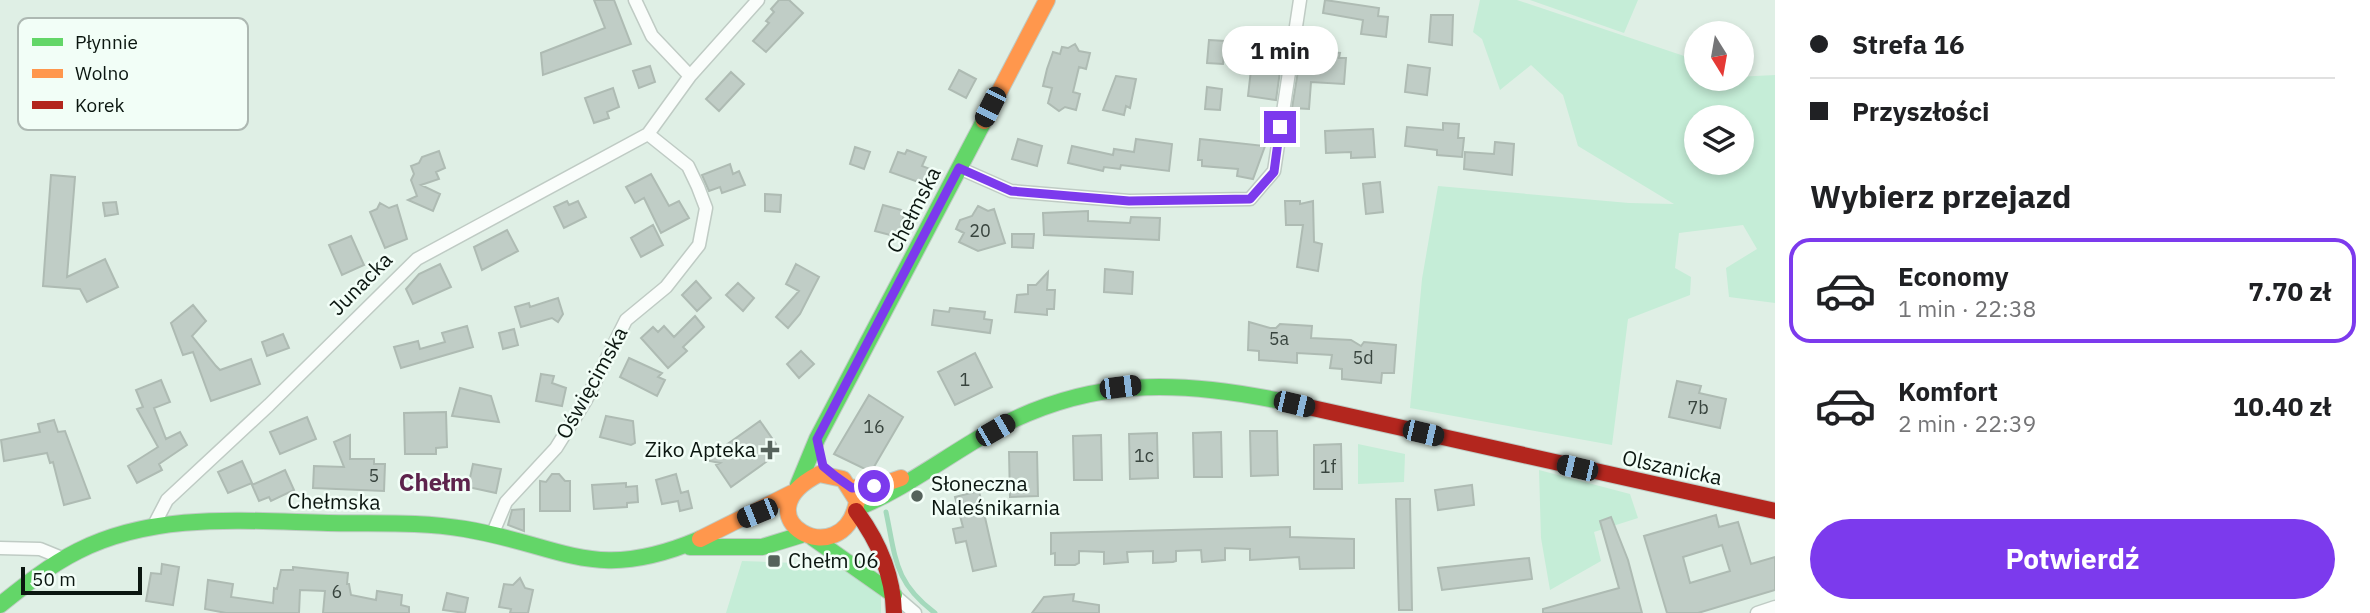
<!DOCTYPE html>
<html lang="pl">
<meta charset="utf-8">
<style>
:root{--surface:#fff;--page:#f6f6f6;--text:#202124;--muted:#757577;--line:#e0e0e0;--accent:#7c3aed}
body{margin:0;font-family:"IBM Plex Sans",sans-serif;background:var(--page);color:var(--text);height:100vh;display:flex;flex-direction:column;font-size:26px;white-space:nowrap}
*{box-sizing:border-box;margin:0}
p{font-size:23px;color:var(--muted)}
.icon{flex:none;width:38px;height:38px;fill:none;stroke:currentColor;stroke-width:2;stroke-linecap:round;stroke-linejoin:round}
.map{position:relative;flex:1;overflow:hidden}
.side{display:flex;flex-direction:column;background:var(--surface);width:595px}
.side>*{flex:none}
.hud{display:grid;align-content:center;height:154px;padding:0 35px;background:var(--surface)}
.needle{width:46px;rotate:169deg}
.controls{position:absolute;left:1684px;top:21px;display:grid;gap:14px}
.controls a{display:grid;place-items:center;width:70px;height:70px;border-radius:50%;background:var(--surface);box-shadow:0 4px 10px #0003;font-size:35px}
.scale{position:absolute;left:21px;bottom:18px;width:121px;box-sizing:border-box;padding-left:7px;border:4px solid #0b1610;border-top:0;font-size:19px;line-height:24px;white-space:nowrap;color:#0b1610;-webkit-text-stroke:5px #f2fef7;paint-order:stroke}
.end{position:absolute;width:32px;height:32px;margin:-16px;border:9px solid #7c3aed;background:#fff;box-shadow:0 0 0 4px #fff}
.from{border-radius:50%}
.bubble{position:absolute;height:49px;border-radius:24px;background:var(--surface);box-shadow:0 4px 10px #0003;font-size:23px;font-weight:700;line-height:49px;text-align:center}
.car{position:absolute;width:21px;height:42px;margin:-21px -10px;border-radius:9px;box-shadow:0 0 5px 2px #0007;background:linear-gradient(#222 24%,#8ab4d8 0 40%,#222 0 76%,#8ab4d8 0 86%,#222 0)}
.hud b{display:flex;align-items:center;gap:24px;height:66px;font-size:26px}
.hud b+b{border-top:2px solid var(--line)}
.hud i{width:18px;height:18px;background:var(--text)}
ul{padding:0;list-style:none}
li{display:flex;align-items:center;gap:21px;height:105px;margin:0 14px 10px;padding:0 21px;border:4px solid transparent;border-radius:21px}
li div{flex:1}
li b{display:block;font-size:26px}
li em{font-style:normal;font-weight:700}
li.on{border-color:var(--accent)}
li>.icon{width:63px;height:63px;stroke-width:1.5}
h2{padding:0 35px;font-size:32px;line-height:84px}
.cta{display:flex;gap:14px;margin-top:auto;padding:14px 35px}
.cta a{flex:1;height:80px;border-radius:42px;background:var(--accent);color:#fff;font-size:28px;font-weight:700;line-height:80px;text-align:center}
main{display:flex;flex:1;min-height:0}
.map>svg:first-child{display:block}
.green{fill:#c5edd7;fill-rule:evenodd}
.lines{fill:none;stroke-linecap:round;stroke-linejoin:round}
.stream{stroke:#a4d9bc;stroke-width:5}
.building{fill:#c0cdc6;stroke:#aebbb3;stroke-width:2;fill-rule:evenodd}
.street-casing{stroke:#bfcbc4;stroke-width:15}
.fast-casing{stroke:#bfcbc4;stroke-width:18}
.slow-casing{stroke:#bfcbc4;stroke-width:18}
.jam-casing{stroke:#bfcbc4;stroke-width:18}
.street{stroke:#fafdfb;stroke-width:12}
.fast{stroke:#63d668;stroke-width:16}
.slow{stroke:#ff974d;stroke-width:16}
.jam{stroke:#b3261e;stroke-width:16}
.route{stroke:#7c3aed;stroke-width:9}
.poi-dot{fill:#55625b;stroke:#f2fef7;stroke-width:2.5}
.labels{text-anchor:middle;stroke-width:5;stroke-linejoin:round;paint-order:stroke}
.number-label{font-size:18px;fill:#38443e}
.street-label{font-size:21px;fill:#0b1610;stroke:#f2fef7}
.poi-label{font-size:21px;fill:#0b1610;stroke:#f2fef7;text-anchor:start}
.quarter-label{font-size:24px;font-weight:bold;fill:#5d234c;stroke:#f2fef7}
.key{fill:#f2fef7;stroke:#adb8b2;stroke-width:2}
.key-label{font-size:19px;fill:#0b1610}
</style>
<main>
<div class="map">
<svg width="1775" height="613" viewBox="0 0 1775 613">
<rect width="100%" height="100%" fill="#dfefe5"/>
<!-- green -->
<path class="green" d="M1480,0H1517L1696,60V79L1775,75V303L1729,297L1726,268L1757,249L1743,225L1679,233L1675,268L1691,277L1690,295L1628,319L1612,445L1410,408L1422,279L1438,186L1629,203L1674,204L1578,146L1563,95L1531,65L1500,90L1482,39L1473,32ZM1696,117H1741V163H1696Z
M1530,0H1638L1624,33Z
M1358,444L1405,454L1404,482L1358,484Z
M1539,470L1630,494L1638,518L1594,532L1601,561L1550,590L1541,538Z
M742,561L823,564L847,572L881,594V613H726Z"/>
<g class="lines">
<!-- stream -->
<path class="stream" d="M886,512C896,559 894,582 935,613"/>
</g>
<!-- building -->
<path class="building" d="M594,0H614L631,44L543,75L541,53L605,28Z
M779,0H789L803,13L766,52L753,41L769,23L766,21L774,12L771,9Z
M1325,0L1379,8L1378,16L1388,17L1386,37L1361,34L1363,20L1323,13Z
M1431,15H1453L1452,45L1429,42Z
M1209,40L1225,41L1223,64L1207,63Z
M1075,44L1079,51L1090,53L1086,69L1079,67L1073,92L1080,94L1076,110L1065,107L1059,111L1048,103L1052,88L1043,86L1047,69L1053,52L1060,54L1062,47L1068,48Z
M1316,51L1340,53L1339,58H1346L1344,84L1311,82L1309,109L1292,108L1299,65H1305L1306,56H1315Z
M1252,61L1281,64L1276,100L1248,96Z
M1408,65L1430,68L1427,95L1405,92Z
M650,66L655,82L639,88L633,71Z
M959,70L976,79L966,98L949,89Z
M731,72L744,84L719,111L706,99Z
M1116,76L1136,79L1130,108L1126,106L1124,115L1103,110Z
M1207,87L1222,89L1220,110L1205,109Z
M613,88L619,107L607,112L609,118L594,123L585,98Z
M1443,123L1459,124L1458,138H1464L1462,157L1437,155V150L1405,146L1407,127L1443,130Z
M1373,129L1375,157L1351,158V152L1326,153L1325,131Z
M1018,139L1042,146L1037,166L1012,159Z
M1136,139L1172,144L1169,171L1121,165L1120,169L1104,167L1103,171L1068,163L1072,146L1113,155L1114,149L1134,152Z
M1200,139L1265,146L1253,179L1237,176L1238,169L1202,166V160H1198Z
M1495,142L1514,144L1512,175L1464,169L1465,152L1494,154Z
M855,147L870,152L864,169L850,164Z
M907,150L926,157L922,166L930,169L924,184L890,172L898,152L905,154Z
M439,151L445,168L436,172L439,179L421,185L440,194L433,211L408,200L417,196L411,180L414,174L411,166L419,163L422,157Z
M730,164L733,174L739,171L745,185L722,193L720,187L709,191L702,175Z
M651,174L669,206L679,201L689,218L661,233L644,198L635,203L626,187Z
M51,175L75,177L67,277L105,259L118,287L87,302L80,289L43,286Z
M1380,182L1383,212L1366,214L1363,184Z
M765,194L781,195L780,212L765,211Z
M567,201L569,205L578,201L586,217L564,228L554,207Z
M1285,201H1300V204L1313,201L1314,242L1322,244L1318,271L1297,267L1303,225H1286Z
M116,202L118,214L105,216L103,203Z
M380,203L389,208L397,205L407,239L385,248L370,212L377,209Z
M883,205L905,211L898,237L875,231Z
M978,206L988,211L994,209L1005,243L978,251L959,242L964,233L956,229L960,220L972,216Z
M1088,211V221L1130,223L1131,217L1160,218L1159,240L1044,235L1043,213Z
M653,225L663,245L641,257L631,238Z
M507,230L518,251L482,270L474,247Z
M1012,234H1034L1033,248L1012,247Z
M351,236L364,265L342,275L329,245Z
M440,264L451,287L413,304L406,289L419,274Z
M796,264L819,277L800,314L788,328L776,317L799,291L786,284Z
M1105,269L1133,272L1132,294L1104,292Z
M1048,272L1047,290H1055L1054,309H1047V315L1015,312L1017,295L1028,294V285H1036Z
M696,281L711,298L697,311L682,295Z
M738,283L754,298L743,311L726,295Z
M558,298L563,314L558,322L552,318L521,327L515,307L529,303L530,307Z
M193,305L206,321L192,336L216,366L220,370L251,359L260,384L211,401L193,352L183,355L171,323Z
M950,308L985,312L984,319L992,320L990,333L932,325L934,310L949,312Z
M695,316L704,327L683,347L687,351L668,368L641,338L653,327L658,332L664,326L674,337Z
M1249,322L1270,328H1276L1280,324L1312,326L1311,338L1351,340L1361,346L1364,342L1396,345L1394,373H1382L1381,383L1342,379V369L1330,368L1332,355L1297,353V363L1259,360V351L1248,350Z
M467,326L473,347L401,368L394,347L418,341L420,349L445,342L442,333Z
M514,329L518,345L503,349L499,333Z
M283,334L289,348L267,356L262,342Z
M801,351L814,364L799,378L787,364Z
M975,353L992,387L955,405L938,372Z
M629,358L662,373L658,377L665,380L657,396L620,377Z
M541,374L554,376L552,383L566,388L562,406L536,401Z
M161,380L170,402L154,408L166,439L180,432L187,445L159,464L162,470L137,483L128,466L158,447L137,409L143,407L136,390Z
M1677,381L1701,386L1699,393L1726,399L1720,428L1669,417Z
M460,388L491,396L499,422L452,416Z
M869,395L903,417L871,472L834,454Z
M446,412L447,447L436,448V454H405L404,413Z
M606,416L633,421L635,443L631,445L600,437Z
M307,417L316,439L280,454L270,432Z
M54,420L58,432L65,431L90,498L64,505L53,462L50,463L47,453L4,461L1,440L40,432L38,424Z
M760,421L776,444L773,457L731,487L716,465L720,463L705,460Z
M1250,431H1277L1278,475L1251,476Z
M1221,432L1222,477H1194L1193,433Z
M1157,433L1158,478L1130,479L1129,434Z
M350,435V459H374V464H385L384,491L313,488L314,466L344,467L334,442Z
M1101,435L1102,480H1074L1073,436Z
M1341,444L1342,489H1314V445Z
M1009,452H1037L1038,496L1010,497Z
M242,461L252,483L228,493L218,472Z
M473,464L501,469L496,493L468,487Z
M285,470L294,490L271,501L269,497L259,501L252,485Z
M552,474H559L565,481H570V511H540V481L546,482Z
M676,474L681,493L688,491L692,508L680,511L678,501L662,504L656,480Z
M626,483V487L637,486L638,502L627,503V507L594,509L592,485Z
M1472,485L1474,505L1438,510L1435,490Z
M979,491L996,566L973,571L966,541L956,543L953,529L963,527L955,497Z
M1396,499H1410L1412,610H1399Z
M524,509V531L508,525L512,510Z
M1716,515L1719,527L1738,522L1751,564L1775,557V590L1698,613H1667L1644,536ZM1722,545L1730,571L1690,583L1683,557Z
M1611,517L1628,560L1642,613H1543V609L1619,588L1600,521Z
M1290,527V537L1354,539V568L1300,569L1299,557L1250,560V549L1225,548V560L1202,562L1201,550L1176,551V561L1173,562L1153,563V551L1127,552L1128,562L1104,564V552L1079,551V563L1075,565H1055V553L1051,554V533Z
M1529,558L1532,579L1442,590L1438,568Z
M162,564L179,567L173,605L146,601L151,573L161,574Z
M293,567L348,573L347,584H349L351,595L376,600L377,591L402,595L401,605L409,607V613H323L325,591L300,590L299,613H226L205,609L208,580L233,584L231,597L273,603L274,588L277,589L281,570H293Z
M520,578L525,588L533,590L528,613H510L511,609L499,607L504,584L513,585Z
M447,593L468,598L465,613L443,610Z
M1074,594L1073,601L1099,605V613H1032L1044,597Z"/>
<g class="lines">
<defs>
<path id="street" d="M635,0L652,36L690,76
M959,168L1011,191L1129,201L1250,199L1274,171L1300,0
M154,525L167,500L269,405L417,259L648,134L690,76L758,0
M492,535L506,502L556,448L586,400L626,320L666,287L699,245L706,208L698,187L688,166L648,134
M0,548L40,549L62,558
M894,595L915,613
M1757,613L1775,607"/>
<path id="fast" d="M798,485L817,439L984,121
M857,508C902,490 944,458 986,434C1087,376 1180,379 1290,403
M813,538L894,595
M690,547H762L801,535
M0,605C25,585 50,565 78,551C155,512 244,521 328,523C373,524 420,521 465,529C565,546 594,584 700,539"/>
<path id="slow" d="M984,121L1047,0
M819,474L843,479L857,501C844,577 736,517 819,474Z
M852,488L881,485L901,478
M700,539L792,493"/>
<path id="jam" d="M1290,403L1775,511
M856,511C879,542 893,574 894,613"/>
</defs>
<!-- street casing -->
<use href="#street" class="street-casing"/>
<!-- fast casing -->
<use href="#fast" class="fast-casing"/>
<!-- slow casing -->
<use href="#slow" class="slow-casing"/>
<!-- jam casing -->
<use href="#jam" class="jam-casing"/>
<!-- street -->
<use href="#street" class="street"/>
<!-- fast -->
<use href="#fast" class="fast"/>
<!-- slow -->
<use href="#slow" class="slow"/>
<!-- jam -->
<use href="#jam" class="jam"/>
</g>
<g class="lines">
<!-- route -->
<path class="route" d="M874,486L852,488L835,476L823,466L817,439L959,168L1011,191L1129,201L1250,199L1274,172L1280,127"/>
</g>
<!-- markers -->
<g class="poi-dot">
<path d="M766.5 439.5h7v7h7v7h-7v7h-7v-7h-7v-7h7z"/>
<circle cx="917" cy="496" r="7"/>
<rect x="767" y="554" width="14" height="14" rx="3.5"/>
</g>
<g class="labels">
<!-- number labels -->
<g class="number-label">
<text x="980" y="237">20</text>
<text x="1279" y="345">5a</text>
<text x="1363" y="364">5d</text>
<text x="965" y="386">1</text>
<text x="1698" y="414">7b</text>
<text x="874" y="433">16</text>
<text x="1144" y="462">1c</text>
<text x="1328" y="473">1f</text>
<text x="374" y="482">5</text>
<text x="337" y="598">6</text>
</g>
<!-- street labels -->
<g class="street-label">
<text transform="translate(914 210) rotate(-63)" y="7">Chełmska</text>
<text transform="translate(361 284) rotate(-45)" y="7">Junacka</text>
<text transform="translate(592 383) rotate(-61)" y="7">Oświęcimska</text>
<text transform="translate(1672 468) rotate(12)" y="7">Olszanicka</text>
<text transform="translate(334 502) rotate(1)" y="7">Chełmska</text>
</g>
<!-- poi labels -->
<g class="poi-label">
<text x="756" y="457" text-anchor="end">Ziko Apteka</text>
<text x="931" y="491">Słoneczna<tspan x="931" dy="24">Naleśnikarnia</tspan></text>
<text x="788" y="568">Chełm 06</text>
</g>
<!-- quarter labels -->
<g class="quarter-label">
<text x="435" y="491">Chełm</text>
</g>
</g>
<!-- legend -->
<rect x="18" y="18" width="230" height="112" rx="10" class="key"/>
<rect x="32" y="38" width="31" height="8" fill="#63d668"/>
<rect x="32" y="69" width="31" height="9" fill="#ff974d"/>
<rect x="32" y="101" width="31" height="8" fill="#b3261e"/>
<g class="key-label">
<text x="75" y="49">Płynnie</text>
<text x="75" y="80">Wolno</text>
<text x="75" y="112">Korek</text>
</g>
</svg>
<div class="controls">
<a><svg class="needle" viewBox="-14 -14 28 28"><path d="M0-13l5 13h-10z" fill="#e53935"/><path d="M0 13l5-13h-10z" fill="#757577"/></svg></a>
<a><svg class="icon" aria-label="layers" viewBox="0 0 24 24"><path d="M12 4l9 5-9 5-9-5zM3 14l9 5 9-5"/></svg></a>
</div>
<div class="scale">50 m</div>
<i class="end from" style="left:874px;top:486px"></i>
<i class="end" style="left:1280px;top:127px"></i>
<div class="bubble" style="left:1222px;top:26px;width:116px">1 min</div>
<i class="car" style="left:990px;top:107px;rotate:207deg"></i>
<i class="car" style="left:1120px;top:387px;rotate:83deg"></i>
<i class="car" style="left:1294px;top:404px;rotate:103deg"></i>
<i class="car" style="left:995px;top:430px;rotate:60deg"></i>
<i class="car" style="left:1423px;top:433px;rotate:103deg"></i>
<i class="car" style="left:1577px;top:468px;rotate:283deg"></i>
<i class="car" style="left:757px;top:513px;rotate:248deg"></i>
</div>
<section class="side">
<div class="hud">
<b><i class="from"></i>Strefa 16</b>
<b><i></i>Przyszłości</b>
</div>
<h2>Wybierz przejazd</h2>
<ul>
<li class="on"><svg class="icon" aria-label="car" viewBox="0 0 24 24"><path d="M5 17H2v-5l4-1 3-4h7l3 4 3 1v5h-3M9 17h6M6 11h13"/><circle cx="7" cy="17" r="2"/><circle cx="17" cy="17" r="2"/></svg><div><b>Economy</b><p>1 min · 22:38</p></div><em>7.70 zł</em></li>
<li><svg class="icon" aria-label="car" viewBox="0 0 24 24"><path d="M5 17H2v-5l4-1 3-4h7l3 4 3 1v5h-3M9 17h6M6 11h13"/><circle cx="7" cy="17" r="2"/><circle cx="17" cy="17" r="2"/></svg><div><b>Komfort</b><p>2 min · 22:39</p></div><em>10.40 zł</em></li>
</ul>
<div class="cta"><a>Potwierdź</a></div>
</section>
</main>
